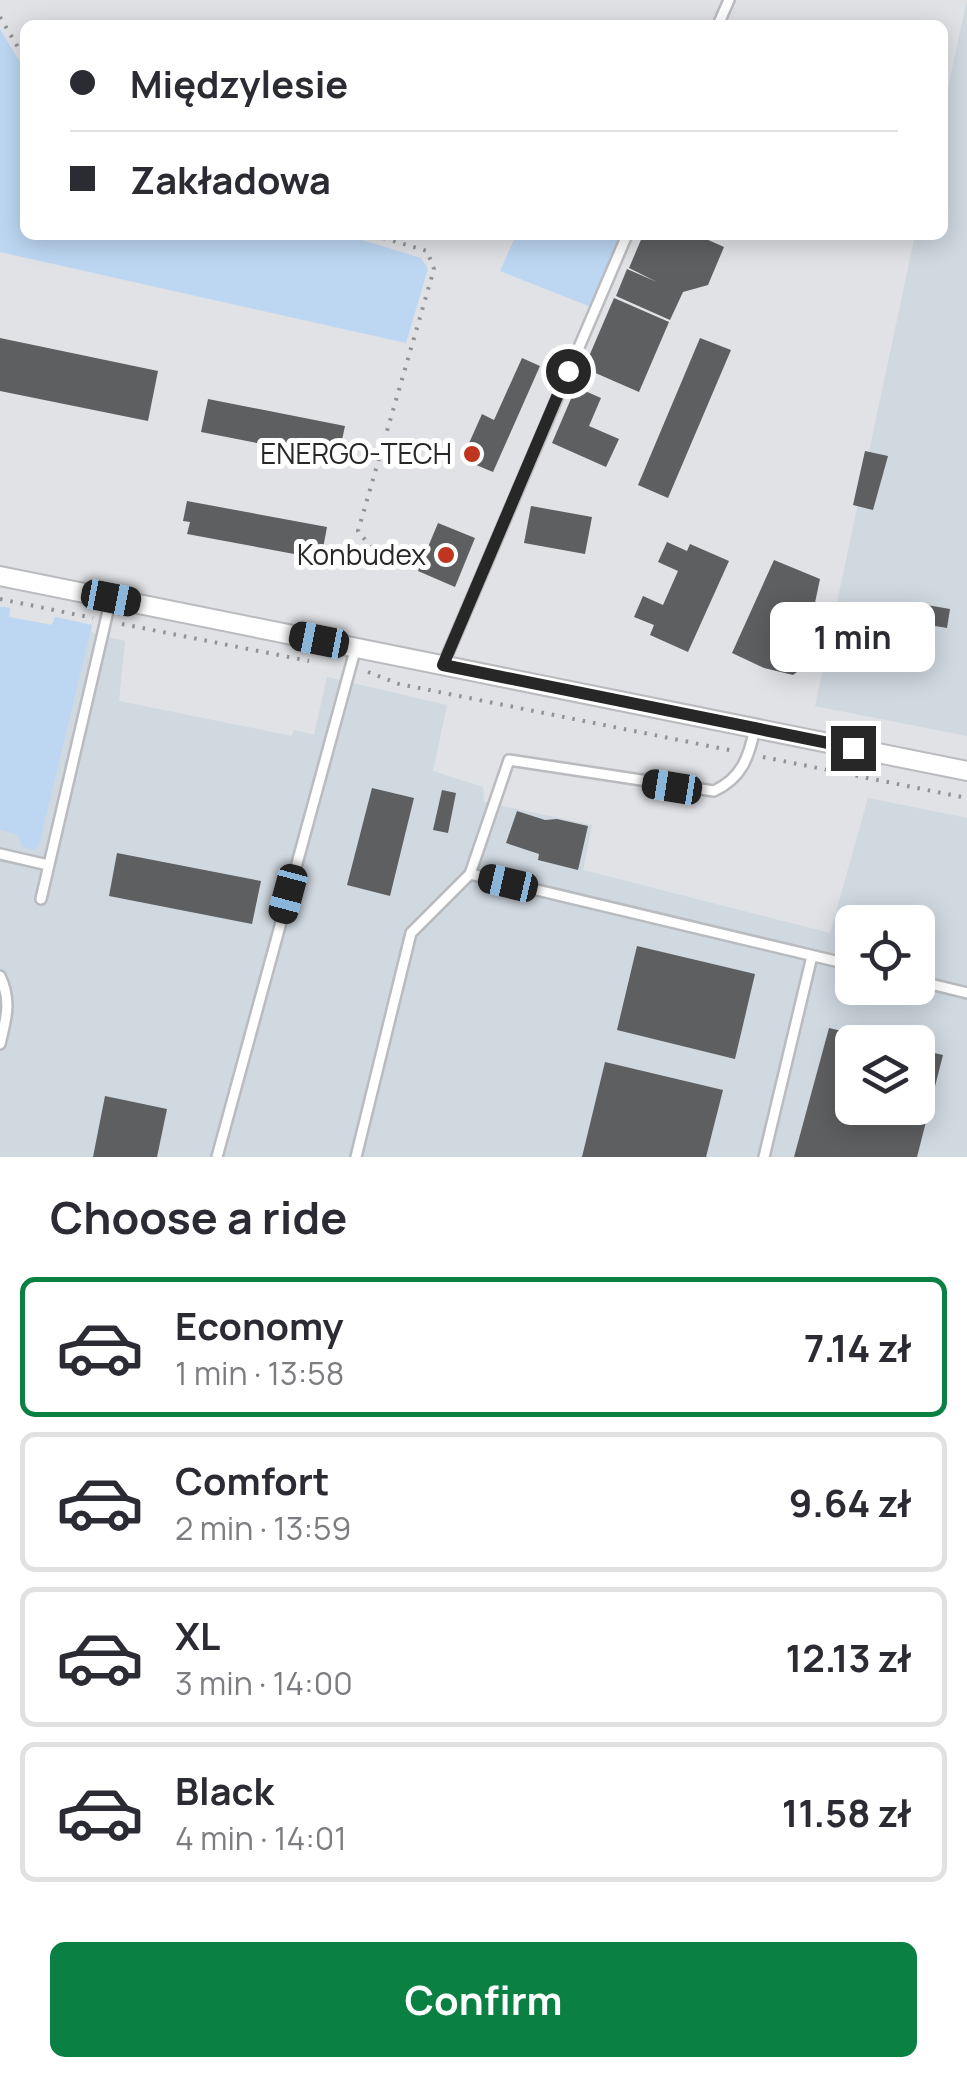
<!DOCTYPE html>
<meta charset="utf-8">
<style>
:root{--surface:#fff;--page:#f7f7f7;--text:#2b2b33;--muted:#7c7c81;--line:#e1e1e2;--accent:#0b8043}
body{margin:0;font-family:Manrope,sans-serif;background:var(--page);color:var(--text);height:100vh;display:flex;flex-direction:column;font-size:38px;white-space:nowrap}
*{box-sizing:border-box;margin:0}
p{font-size:32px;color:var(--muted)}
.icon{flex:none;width:55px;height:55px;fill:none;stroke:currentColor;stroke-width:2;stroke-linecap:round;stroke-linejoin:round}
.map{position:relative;height:1157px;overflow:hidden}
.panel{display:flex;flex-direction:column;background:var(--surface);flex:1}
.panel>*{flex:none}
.top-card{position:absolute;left:20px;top:20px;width:928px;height:220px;border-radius:15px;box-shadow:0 5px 25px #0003;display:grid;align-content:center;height:220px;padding:0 50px;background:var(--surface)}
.tools{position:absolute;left:835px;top:905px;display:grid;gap:20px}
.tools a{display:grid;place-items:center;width:100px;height:100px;border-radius:15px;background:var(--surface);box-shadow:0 5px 25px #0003;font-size:50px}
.end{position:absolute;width:45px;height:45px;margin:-22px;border:12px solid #272728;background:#fff;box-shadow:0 0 0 5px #fff}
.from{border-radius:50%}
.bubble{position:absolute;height:70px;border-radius:15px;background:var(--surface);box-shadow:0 5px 25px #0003;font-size:32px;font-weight:700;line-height:70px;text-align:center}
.car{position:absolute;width:30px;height:60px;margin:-30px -15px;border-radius:12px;box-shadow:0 0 8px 2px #0007;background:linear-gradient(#222 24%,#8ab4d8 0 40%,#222 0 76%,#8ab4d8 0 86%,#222 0)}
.top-card b{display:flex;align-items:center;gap:35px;height:95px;font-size:38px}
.top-card b+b{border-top:2px solid var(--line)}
.top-card i{width:25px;height:25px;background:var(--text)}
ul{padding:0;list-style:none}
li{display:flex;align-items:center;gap:30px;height:140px;margin:0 20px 15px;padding:0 30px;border:5px solid var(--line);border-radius:15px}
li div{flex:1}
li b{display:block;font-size:38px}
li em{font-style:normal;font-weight:700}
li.active{border-color:var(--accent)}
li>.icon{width:90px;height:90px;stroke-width:1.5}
h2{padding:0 50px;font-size:45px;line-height:120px}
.primary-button{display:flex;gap:20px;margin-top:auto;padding:20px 50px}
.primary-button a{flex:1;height:115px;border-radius:15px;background:var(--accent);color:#fff;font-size:40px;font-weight:700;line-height:115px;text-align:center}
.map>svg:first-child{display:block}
.built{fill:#d0d8e0;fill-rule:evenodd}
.green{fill:#bdd7f3}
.building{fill:#5d5f61}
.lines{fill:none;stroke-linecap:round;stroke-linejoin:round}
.lane-casing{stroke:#b9bbbe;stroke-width:14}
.street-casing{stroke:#b9bbbe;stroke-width:22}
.path{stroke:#919294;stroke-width:4;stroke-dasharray:2.5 8;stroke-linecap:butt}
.lane{stroke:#fff;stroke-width:9}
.street{stroke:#fff;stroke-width:18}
.route{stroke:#272728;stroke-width:12}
.poi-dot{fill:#c0351d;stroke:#fff;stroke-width:4}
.labels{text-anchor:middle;stroke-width:10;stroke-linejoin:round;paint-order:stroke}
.poi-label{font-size:28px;fill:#272728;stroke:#fff;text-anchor:end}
</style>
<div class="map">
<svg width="967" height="1157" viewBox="0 0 967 1157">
<rect width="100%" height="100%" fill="#e0e2e5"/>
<!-- built -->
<path class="built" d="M967,0V736L815,706L915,235H942L943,110Z
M0,607L10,608L9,617L52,625L55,617L92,625L91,632L125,641L119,701L292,736L294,730L314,735L327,677L447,705L433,771L483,787L484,802L592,825L583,870L830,933L868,798L967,818V1157H0ZM852,922H918V988H852ZM852,1042H918V1108H852Z"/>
<!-- green -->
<path class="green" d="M0,29L25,70V235H346L421,258L428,269L406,343L0,252Z
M516,235H621L591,307L500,271Z
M0,607L10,608L9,617L52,625L55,617L92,625L39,845L34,850L24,848L16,834L0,830Z"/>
<!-- building -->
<path class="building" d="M643,235H697L724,247L708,285L683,292L670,320L616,296L627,269L657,282L629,268Z
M614,298L669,322L639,392L584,368Z
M0,338L158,371L148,421L0,391Z
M700,338L731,350L668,498L638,485Z
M522,358L540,366L493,472L462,459L482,414L494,420Z
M576,387L601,398L589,426L619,439L606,467L552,443Z
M208,399L345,426L338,459L201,432Z
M865,451L888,456L873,510L853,505Z
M187,501L327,527L321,559L187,534L190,522L183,521Z
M531,506L592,517L585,554L524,543Z
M438,523L475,538L455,587L418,571Z
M667,542L687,551L690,544L729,561L688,652L650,635L654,625L634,617L643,596L663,605L678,571L658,562Z
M774,560L820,579L801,669L793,675L764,668L732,653Z
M921,604L950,609L947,628L917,623Z
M372,788L414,798L390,896L347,885Z
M442,790L456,793L448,833L433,830Z
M517,811L545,820L557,819L588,826L578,870L538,860L539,854L506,843Z
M117,853L261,881L252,924L109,896Z
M637,946L755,974L735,1059L617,1030Z
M829,1028L885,1041L852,1042V1108H918V1049L943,1055L917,1157H794Z
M605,1062L723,1090L706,1157H582Z
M105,1096L167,1109L157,1157H93Z"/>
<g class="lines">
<defs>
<path id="lane" d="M718,25L729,0
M443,665L627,235
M0,854L48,865
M470,874L852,965
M41,899L111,598
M0,976C12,1001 6,1019 0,1044
M918,981L967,993
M217,1157L356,647
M356,1157L411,933L470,874L509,760L714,791C742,778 749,757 755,728
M764,1157L812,956"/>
<path id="street" d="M0,576L967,771"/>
</defs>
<!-- lane casing -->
<use href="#lane" class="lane-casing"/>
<!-- street casing -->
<use href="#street" class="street-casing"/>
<!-- path -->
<path class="path" d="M0,17L25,59
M373,235L427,251L434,269L358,531L383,562
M0,599L93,618
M122,624L309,661
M368,672L399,684L734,751
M763,757L967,798"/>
<!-- lane -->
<use href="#lane" class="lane"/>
<!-- street -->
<use href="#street" class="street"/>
</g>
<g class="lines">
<!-- route -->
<path class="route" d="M568,371L443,665L853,748"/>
</g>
<!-- markers -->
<g class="poi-dot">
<circle cx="472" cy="454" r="10"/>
<circle cx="446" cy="555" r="10"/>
</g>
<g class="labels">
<!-- poi labels -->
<g class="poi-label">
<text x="452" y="464">ENERGO-TECH</text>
<text x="426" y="565">Konbudex</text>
</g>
</g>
</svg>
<div class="tools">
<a><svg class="icon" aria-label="locate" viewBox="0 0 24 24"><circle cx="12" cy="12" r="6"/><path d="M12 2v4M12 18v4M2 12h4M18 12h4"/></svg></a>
<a><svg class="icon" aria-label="layers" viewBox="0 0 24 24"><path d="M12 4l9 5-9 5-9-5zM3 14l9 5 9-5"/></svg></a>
</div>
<i class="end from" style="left:568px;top:371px"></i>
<i class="end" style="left:853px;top:748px"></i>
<div class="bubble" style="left:770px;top:602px;width:165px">1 min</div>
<i class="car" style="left:111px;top:598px;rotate:101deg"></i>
<i class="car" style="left:319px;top:640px;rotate:281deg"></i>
<i class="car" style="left:672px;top:787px;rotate:279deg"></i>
<i class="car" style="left:508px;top:883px;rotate:283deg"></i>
<i class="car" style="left:288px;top:894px;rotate:195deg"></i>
<div class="top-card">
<b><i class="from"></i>Międzylesie</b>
<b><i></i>Zakładowa</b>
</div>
</div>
<section class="panel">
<h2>Choose a ride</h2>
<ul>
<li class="active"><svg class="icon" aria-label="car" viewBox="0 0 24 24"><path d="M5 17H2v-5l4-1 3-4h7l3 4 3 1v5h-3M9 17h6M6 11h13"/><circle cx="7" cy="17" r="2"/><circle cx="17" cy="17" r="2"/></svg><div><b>Economy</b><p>1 min · 13:58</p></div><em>7.14 zł</em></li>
<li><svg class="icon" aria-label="car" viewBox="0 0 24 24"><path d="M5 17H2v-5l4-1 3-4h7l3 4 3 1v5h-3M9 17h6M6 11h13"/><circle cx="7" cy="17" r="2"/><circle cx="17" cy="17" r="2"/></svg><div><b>Comfort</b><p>2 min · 13:59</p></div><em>9.64 zł</em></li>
<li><svg class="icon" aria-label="car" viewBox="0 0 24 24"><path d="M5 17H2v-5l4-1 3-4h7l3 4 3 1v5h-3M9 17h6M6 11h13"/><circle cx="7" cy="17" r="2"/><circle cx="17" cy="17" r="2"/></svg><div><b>XL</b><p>3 min · 14:00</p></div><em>12.13 zł</em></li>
<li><svg class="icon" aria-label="car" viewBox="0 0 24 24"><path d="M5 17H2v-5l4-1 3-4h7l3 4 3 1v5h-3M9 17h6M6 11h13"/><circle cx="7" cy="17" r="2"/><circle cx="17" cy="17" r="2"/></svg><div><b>Black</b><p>4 min · 14:01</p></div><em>11.58 zł</em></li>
</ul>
<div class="primary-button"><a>Confirm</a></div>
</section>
